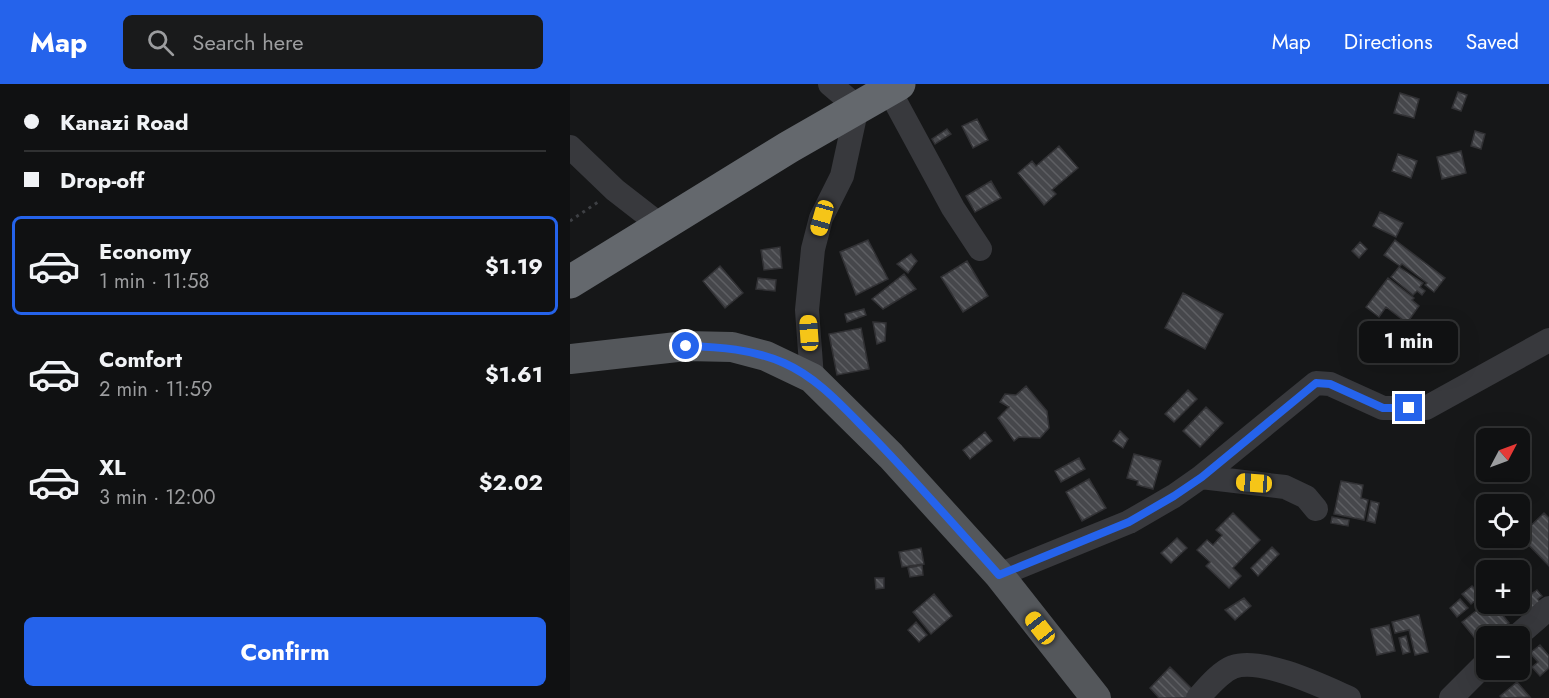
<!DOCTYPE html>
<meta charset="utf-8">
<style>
:root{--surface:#101112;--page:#191a1b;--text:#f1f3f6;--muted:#9c9d9f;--line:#303132;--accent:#2563eb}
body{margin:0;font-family:Jost,sans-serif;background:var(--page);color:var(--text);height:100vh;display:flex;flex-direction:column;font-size:22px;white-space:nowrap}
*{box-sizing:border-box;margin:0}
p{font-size:20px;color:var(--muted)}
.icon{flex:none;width:33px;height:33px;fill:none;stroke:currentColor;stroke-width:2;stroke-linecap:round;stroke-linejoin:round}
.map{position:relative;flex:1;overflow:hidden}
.details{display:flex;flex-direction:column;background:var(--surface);width:570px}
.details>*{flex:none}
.top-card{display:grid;align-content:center;height:132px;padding:0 24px;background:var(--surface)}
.needle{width:39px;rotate:49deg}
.controls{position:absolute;left:906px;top:344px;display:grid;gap:12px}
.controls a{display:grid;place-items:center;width:54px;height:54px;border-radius:9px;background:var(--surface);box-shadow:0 6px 24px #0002,0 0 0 2px var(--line);font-size:30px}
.end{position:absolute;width:27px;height:27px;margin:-14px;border:8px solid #2563eb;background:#fff;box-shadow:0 0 0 3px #fff}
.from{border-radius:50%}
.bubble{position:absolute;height:42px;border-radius:9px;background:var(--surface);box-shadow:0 6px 24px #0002,0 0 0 2px var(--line);font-size:20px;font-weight:700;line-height:42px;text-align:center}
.car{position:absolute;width:18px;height:36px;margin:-18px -9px;border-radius:8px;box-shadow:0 0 4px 2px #0007;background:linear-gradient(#f5c518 24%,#345 0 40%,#f5c518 0 76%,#345 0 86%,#f5c518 0)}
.top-card b{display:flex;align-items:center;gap:21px;height:57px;font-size:22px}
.top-card b+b{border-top:2px solid var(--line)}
.top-card i{width:15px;height:15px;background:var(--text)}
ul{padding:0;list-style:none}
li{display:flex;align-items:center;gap:18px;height:99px;margin:0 12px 9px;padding:0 12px;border:3px solid transparent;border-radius:9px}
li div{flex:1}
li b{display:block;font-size:22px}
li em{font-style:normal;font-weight:700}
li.on{border-color:var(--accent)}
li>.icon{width:54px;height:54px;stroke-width:1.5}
.primary-button{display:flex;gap:12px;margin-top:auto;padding:12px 24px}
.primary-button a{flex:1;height:69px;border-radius:9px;background:var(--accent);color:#fff;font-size:24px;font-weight:700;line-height:69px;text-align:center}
header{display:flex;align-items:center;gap:36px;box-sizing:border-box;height:84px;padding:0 30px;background:var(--accent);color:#fff}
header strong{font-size:28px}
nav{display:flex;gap:33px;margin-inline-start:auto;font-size:21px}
.search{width:420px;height:54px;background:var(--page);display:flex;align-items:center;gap:15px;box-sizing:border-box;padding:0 21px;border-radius:9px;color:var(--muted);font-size:22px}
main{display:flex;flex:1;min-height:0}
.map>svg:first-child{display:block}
.building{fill:url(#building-back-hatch);stroke:#313134;stroke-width:1.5}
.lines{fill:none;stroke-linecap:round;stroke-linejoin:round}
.path{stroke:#3e4044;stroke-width:3;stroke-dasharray:3 4.5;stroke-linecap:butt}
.minor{stroke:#38393d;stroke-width:24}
.major{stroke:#54575b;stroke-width:30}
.highway{stroke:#64686d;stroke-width:33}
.route{stroke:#2563eb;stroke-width:8}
</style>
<header>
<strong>Map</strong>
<div class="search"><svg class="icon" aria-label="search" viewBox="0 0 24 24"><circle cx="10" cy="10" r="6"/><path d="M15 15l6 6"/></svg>Search here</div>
<nav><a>Map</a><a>Directions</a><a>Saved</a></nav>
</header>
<main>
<section class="details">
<div class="top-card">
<b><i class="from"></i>Kanazi Road</b>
<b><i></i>Drop-off</b>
</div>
<ul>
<li class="on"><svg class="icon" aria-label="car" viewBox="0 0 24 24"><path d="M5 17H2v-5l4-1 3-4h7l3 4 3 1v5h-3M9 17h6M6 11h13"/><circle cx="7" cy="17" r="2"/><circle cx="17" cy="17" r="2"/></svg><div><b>Economy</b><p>1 min · 11:58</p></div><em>$1.19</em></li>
<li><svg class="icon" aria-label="car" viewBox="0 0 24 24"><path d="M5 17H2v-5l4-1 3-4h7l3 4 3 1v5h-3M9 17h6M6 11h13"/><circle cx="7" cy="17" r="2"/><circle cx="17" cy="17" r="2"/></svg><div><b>Comfort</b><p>2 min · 11:59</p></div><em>$1.61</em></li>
<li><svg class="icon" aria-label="car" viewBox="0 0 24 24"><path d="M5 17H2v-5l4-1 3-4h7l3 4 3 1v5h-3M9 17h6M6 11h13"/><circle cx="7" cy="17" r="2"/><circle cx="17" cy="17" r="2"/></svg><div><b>XL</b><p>3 min · 12:00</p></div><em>$2.02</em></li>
</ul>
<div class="primary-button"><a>Confirm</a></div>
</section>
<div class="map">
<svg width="979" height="614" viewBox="0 0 979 614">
<defs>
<pattern id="building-back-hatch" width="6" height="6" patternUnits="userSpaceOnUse" patternTransform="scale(1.5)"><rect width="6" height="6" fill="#46474b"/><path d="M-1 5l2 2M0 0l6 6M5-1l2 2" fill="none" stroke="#5e5f63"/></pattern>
</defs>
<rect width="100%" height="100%" fill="#161718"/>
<!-- building -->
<path class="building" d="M888,8L897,11L891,27L882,24Z
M830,9L849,15L844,34L824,29Z
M407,35L418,56L403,64L392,42Z
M377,45L381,50L365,60L362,55Z
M905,47L915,50L911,65L901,62Z
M489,62L508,84L482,106L486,110L474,121L448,89L462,77L466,82Z
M891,67L896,89L872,95L867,73Z
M828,70L847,77L841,94L822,87Z
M421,97L431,114L405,128L396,112Z
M810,128L833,139L826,153L803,142Z
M298,156L318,195L286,211L270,168Z
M825,156L875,194L864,208L855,201L857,199L832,180L830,182L814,171Z
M790,158L797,165L789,174L782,167Z
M210,163L212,184L194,186L191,166Z
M341,170L347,177L338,189L327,180Z
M397,177L418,212L393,228L371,193Z
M150,182L173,209L155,224L133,197Z
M829,183L853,199L850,203L855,207L852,211L847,207L843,211L821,193Z
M334,190L346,205L313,225L302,215Z
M188,194L206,196L205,207L186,205Z
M818,194L844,214L842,216L849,222L837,239L816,223L809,233L796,223Z
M613,209L653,230L635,265L595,244Z
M294,225L296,231L277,238L275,230Z
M303,238L316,239L315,257L307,260Z
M291,244L299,285L267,291L259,250Z
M823,248L833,256L826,264L816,256Z
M456,302L477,327L479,344L470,354L449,353L444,357L428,334L439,323L430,318L435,310L446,311Z
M618,306L627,315L604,338L595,330Z
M636,323L653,339L630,363L613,347Z
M550,347L558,355L553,364L543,357Z
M415,348L422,357L400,375L393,366Z
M564,370L591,377L583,405L567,401L568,397L557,394Z
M509,374L515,385L491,398L485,387Z
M519,395L536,424L512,437L496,408Z
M771,397L793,401L791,414L798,416L794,436L764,430Z
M801,417L809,419L805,439L797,437Z
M663,429L690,456L663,484L671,492L659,504L636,482L640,478L627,466L637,456L643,461L652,451L646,446Z
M974,429L979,434V482L950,452Z
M762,433L779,436L778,442L761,439Z
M607,454L617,464L601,479L591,469Z
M702,463L709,470L688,492L681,484Z
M351,464L354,480L332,483L329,468Z
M352,481L353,491L340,493L338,484Z
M305,494H314V504L306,505Z
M902,502L911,512L901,520L892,510Z
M967,506L972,512L968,515L973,522L954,532L946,521Z
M364,510L382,532L361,550L343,528Z
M915,510L916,519H923L939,539L928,548L925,544L908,558L892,538L911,523L906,517Z
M674,514L681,522L665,536L655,526Z
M890,515L898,524L887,533L880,524Z
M849,531L858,568L845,571L839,546L825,549L822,538Z
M346,538L357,551L349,558L338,546Z
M819,541L825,567L807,571L801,545Z
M836,552L840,568L833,570L829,554Z
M970,561L979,572V584L970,592L962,583L968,578L960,569Z
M600,583L624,607L617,614H589L580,604Z
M947,598L960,613L932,614L930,612Z"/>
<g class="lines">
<!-- path -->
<path class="path" d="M0,137L28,118"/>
<!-- minor -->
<path class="minor" d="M319,6L383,124L410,165
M0,63L45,106L90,141
M242,294L237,226L243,165L251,134L272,92L287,23L260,0
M631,393L715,403L736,413L746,425
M429,491L559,438L604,412L631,393L746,299L760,300L813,324H856L979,256
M947,552L979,524
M628,614C637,604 650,588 663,583C692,573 752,602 779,614
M881,614L916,579"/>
<!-- major -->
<path class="major" d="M0,275L116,262L162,263L196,272L242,294L321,372L429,491L526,614"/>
<!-- highway -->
<path class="highway" d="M0,198L219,63L329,0"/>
</g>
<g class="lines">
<!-- route -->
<path class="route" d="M116,262C150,263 182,265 214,279C248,294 273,323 299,349C344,395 386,443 429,491L559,438L604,412L632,393L746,299L760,300L813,324H839"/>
</g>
</svg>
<div class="controls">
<a><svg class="needle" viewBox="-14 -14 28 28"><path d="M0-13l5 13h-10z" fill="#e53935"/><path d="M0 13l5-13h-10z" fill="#9c9d9f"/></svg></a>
<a><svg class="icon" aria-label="locate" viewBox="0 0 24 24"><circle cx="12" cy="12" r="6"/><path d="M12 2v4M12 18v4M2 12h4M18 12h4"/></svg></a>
<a>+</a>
<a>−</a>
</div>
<i class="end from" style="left:116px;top:262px"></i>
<i class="end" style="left:839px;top:324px"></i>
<div class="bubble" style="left:789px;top:237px;width:99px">1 min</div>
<i class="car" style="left:252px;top:134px;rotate:196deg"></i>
<i class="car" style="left:239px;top:249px;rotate:356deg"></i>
<i class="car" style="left:684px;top:399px;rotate:274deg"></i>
<i class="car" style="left:470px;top:544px;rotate:322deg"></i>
</div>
</main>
